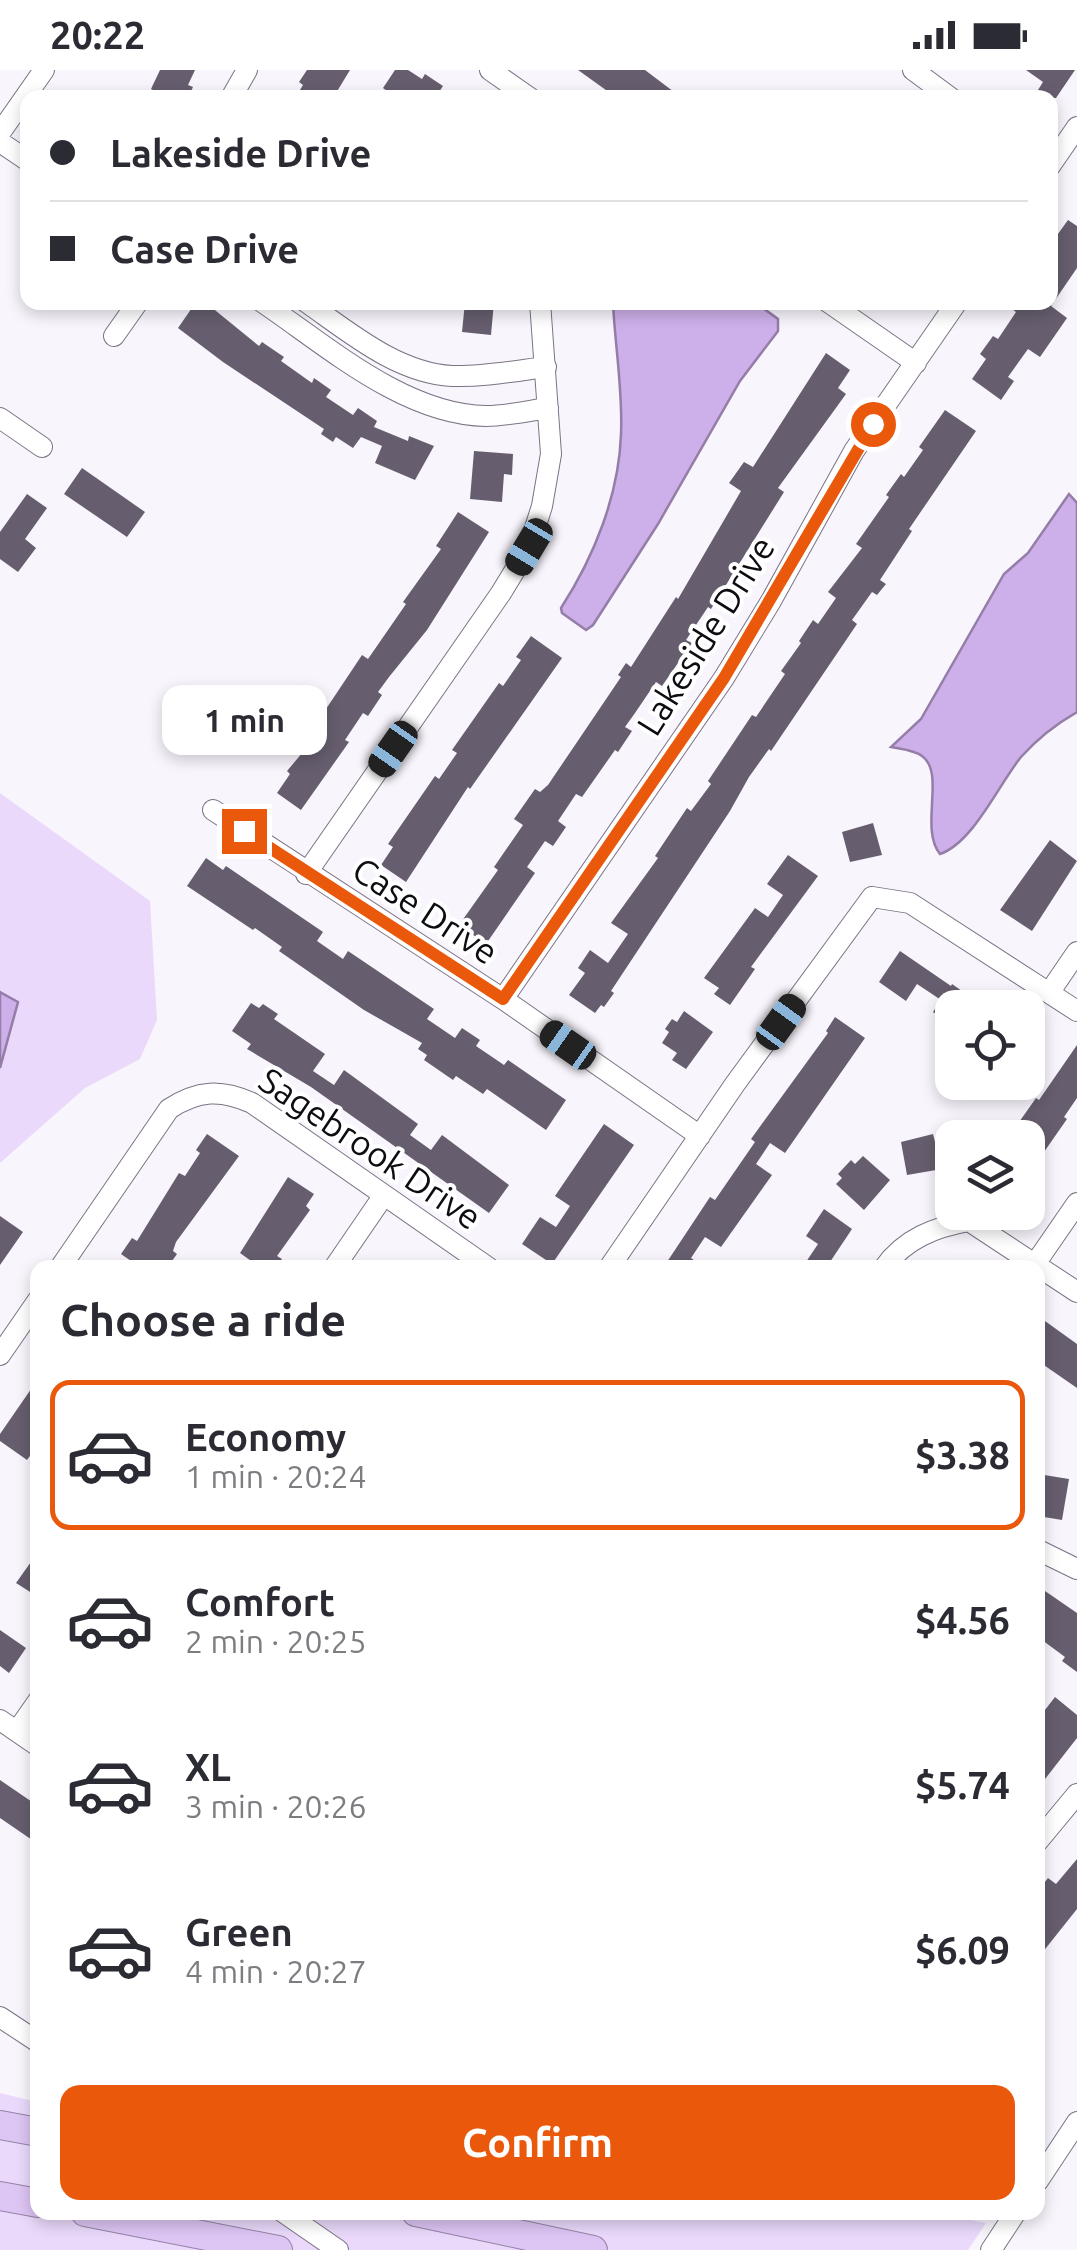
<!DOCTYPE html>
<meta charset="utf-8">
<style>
:root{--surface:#fff;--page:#f2f2f3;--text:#2b2b33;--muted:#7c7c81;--line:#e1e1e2;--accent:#ea580c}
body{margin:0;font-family:Ubuntu,sans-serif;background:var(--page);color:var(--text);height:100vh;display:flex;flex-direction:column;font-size:38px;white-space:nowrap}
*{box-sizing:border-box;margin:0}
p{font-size:32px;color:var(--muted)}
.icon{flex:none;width:55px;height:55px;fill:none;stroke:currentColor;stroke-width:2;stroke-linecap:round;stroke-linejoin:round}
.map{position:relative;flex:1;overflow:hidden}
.drawer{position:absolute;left:30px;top:1190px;width:1015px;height:960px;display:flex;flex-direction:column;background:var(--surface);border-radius:20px;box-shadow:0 5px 15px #0003}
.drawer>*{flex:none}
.top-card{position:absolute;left:20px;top:20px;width:1038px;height:220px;border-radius:20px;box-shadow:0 5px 15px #0003;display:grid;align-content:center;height:220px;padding:0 30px;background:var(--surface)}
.tools{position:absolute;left:935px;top:920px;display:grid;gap:20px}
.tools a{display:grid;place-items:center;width:110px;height:110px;border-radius:20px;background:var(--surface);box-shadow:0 5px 15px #0003;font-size:50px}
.end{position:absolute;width:45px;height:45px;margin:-22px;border:12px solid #ea580c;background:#fff;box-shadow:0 0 0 5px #fff}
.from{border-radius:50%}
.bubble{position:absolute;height:70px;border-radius:20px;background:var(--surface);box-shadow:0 5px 15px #0003;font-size:32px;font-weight:700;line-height:70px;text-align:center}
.car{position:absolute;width:30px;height:60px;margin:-30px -15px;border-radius:12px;box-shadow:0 0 8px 2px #0007;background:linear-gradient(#222 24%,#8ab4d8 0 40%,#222 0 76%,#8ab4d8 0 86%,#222 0)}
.top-card b{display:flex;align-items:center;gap:35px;height:95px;font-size:38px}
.top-card b+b{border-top:2px solid var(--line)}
.top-card i{width:25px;height:25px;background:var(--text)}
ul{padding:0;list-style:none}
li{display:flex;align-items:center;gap:30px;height:150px;margin:0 20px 15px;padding:0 10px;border:5px solid transparent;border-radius:20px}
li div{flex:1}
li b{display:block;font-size:38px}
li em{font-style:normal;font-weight:700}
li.active{border-color:var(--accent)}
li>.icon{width:90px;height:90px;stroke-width:1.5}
h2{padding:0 30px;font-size:45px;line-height:120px}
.button{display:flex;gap:20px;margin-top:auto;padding:20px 30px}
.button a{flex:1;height:115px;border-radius:20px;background:var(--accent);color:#fff;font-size:40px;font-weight:700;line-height:115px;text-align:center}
.status{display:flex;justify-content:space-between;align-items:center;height:70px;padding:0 50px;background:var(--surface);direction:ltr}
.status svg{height:28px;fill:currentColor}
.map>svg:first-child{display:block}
.green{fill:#ead9fb}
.water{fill:#cdafe9;stroke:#947ea8;stroke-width:2.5}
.building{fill:#665e6e}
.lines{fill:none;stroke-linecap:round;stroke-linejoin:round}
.minor-casing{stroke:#7b7384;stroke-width:22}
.highway-casing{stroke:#9584a5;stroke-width:30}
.minor{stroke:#fff;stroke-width:20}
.highway{stroke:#ddc5f4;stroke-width:28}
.route{stroke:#ea580c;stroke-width:12}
.labels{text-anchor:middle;stroke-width:8;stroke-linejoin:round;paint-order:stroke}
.street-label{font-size:35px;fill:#0e0b11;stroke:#fff}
</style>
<div class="status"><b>20:22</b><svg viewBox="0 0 49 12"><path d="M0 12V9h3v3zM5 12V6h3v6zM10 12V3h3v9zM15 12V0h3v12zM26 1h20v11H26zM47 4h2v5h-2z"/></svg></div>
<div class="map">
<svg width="1077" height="2180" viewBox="0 0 1077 2180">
<rect width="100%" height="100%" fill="#f9f5fd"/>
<!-- green -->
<path class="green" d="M0,723L150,831L157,950L140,989L85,1018L0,1093V998L18,932L0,922Z
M0,2023L37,2032L38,2142H931L986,2153L968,2180H0Z"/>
<!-- water -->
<path class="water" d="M613,233H756L778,249V261L740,311L658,454L593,555L586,560L562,543L561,538C594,487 619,425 621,364C623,321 615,276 613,233Z
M1069,424L1077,433V642C1056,654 1037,669 1021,687C999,714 973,773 940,784C919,758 946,703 922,686C914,680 900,679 891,677L921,649L1004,504L1028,483Z
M0,922L18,932L0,998Z"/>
<!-- building -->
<path class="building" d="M160,0H195L188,15L193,17L188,28H169L151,19Z
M307,0H350L333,28H295L303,15L299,12Z
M395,0H408L422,9L425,4L443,16L435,28H396L383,18Z
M578,0H645L682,28H617Z
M1026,0H1075L1056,28H1033L1043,12Z
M1068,150L1077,156V198L1051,236L1067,248L1040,287L1028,279L1008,307L1014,311L1001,330L972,309L986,289L980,284L993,266L998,269L1016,242L1002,232H1045L1050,236V175Z
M196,232H205L259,276L262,272L284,287L281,291L312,313L314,308L331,320L326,327L353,345L358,338L377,351L374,357L408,371L409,366L434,376L415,410L375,393L382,376L361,367L353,378L336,367L333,372L321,364L324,359L223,292L178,258Z
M465,232H494L491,265L462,262Z
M826,283L850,300L838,318L846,324L778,418L784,422L711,539L708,537L686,570L692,573L662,616L656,612L635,643L625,657L632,661L618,682L615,680L582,727L576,724L558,751L566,757L553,776L545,771L527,797L535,803L486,874L459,855L498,800L494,797L523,755L514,749L535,719L540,722L548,715L621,607L618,605L626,593L631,597L676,527L678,529L741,421L729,413L744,392L753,397Z
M945,340L976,361L909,459L912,461L880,510L886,514L877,525L872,522L852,550L857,554L771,681L769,679L749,707L730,741L611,921L614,923L604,937L601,935L595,943L569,925L585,903L578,898L590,880L608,893L628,864L611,853L658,788L655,786L687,738L691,741L711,714L708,711L752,645L756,647L785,604L781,601L801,573L799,571L813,550L818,554L836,528L828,522L862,478L856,474L889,427L886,425L901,404L904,407L923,380L919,377Z
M474,381L513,384L512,405L504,404L502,432L470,429Z
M82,398L145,442L127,467L64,424Z
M27,424L47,438L25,469L36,478L18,502L0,489V462Z
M458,442L489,462L427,560L389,607L378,622L382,625L368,646L363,643L345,670L349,672L301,740L277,723L290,704L287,701L313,670L308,666L362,585L368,589L406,534L403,532L441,479L436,476Z
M531,566L562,588L470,719L468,717L406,812L381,795L393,777L388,774L435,706L439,709L457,683L452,680L499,613L503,616L521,590L516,587Z
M873,753L882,785L850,792L842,762Z
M1050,770L1077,791L1032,861L1000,840Z
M788,785L818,806L751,897L755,899L730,935L714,924L719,918L704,908L755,838L768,847L783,825L767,814Z
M206,788L223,800L226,796L323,862L317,871L343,889L348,881L434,939L427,949L455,968L462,958L480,970L476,976L504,995L508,990L566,1030L546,1060L487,1019L483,1024L456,1006L453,1010L424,990L427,985L418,979L422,973L364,940L279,881L282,877L255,858L253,860L187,816Z
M900,881L951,916L952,914L986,938H952V955L933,942L941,930L917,914L906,931L879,912Z
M251,933L259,938L263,934L278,944L274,949L325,984L313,1001L334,1015L344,1000L418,1054L410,1065L431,1080L442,1065L509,1115L489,1143L311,1017L247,979L251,974L232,961Z
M684,941L713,962L686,999L672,990L677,983L662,973L669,962L665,959L672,949L677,952Z
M835,947L865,968L785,1083L770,1073L756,1094L772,1105L721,1177L705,1167L691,1188L705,1198H663L710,1127L715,1130L755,1072L751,1069L828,963L826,961Z
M1077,975V1028L1064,1047L1067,1049L1044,1082L1030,1073L1034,1066L1017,1055L1036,1028L1039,1030Z
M604,1054L634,1075L552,1194L522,1174L540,1147L556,1157L570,1136L555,1126Z
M207,1064L239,1086L176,1172L173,1181L177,1184L167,1198H141L121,1184L132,1168L137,1171L179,1103L185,1106L200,1083L196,1080Z
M933,1064L942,1099L907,1105L901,1072Z
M863,1086L890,1110L864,1140L836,1114L842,1108L838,1104L851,1090L855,1094Z
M288,1107L314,1124L306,1136L310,1140L277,1186L282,1189L276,1198H261L240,1183Z
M824,1139L852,1159L826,1198H802L818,1174L806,1166Z
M0,1146L23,1162L0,1195Z
M1038,1246L1077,1274V1318L1038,1291Z
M38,1309V1375L27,1390L0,1371V1364Z
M1038,1404L1069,1409L1062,1450L1038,1446Z
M38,1482V1527L16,1513Z
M1045,1521L1077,1543V1602L1062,1591L1065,1587L1038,1567V1531Z
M0,1560L26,1578L9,1603L0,1596Z
M1055,1627L1077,1645V1668L1038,1718V1649Z
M0,1710L38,1736V1774L0,1748Z
M1077,1789V1839L1038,1888V1821L1048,1808L1056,1814Z"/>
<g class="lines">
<defs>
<path id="minor" d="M490,0L530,28
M913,0L951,28
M231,28L247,0
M0,63L44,0
M0,72L28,91
M1050,96L1077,57
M262,232C327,276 405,345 486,346C506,346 528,341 548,338
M306,232C349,262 397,303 452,306C483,307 515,301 546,297
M828,232L916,293
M114,266L138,232
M0,348L42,377
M213,740L503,929L700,1066
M306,804L501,523L529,477L542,436L551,384L540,232
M1049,923L1077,882
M503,929L724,608L771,531L854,381L957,232
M1035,1194L1077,1133
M60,1198L169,1039C198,1020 221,1019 252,1033L489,1198
M334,1198L384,1125
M609,1198L735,1014L872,827L910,833L1077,941
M884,1198C904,1169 935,1157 969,1151L1077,1222
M0,1285L38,1230
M1038,1480L1077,1499
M0,1650L38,1676
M17,1661L38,1631
M1038,1771L1077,1724
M0,1947L38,1972
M1038,2111L1077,2052
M283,2142L338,2180
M991,2180L1016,2142"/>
<path id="highway" d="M0,2055L38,2062
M0,2126L38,2133
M85,2142L278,2180
M416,2142L593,2180"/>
</defs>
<!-- minor casing -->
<use href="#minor" class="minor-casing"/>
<!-- highway casing -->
<use href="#highway" class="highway-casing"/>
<!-- minor -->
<use href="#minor" class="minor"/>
<!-- highway -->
<use href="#highway" class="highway"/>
</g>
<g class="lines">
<!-- route -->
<path class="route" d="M244,761L503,929L724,608L873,354"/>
</g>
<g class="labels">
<!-- street labels -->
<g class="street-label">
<text transform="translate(706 566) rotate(-58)" y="12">Lakeside Drive</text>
<text transform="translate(425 841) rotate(33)" y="12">Case Drive</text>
<text transform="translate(370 1079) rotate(34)" y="12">Sagebrook Drive</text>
</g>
</g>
</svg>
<div class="tools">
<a><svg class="icon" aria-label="locate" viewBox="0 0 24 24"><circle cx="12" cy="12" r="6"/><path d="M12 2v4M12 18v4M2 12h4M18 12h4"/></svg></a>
<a><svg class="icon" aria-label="layers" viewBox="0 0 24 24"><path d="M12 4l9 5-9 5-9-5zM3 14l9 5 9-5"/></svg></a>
</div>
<i class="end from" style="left:873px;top:354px"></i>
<i class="end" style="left:244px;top:761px"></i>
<div class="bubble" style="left:162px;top:615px;width:165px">1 min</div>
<i class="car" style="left:529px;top:477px;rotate:211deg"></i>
<i class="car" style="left:393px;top:679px;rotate:215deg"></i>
<i class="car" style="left:781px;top:952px;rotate:36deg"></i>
<i class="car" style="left:568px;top:975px;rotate:305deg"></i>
<div class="top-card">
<b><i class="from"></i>Lakeside Drive</b>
<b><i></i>Case Drive</b>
</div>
<section class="drawer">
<h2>Choose a ride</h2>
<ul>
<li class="active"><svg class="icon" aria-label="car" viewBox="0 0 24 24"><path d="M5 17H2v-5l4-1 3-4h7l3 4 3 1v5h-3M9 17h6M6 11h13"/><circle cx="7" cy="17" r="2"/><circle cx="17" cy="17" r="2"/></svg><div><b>Economy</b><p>1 min · 20:24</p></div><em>$3.38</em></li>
<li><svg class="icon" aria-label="car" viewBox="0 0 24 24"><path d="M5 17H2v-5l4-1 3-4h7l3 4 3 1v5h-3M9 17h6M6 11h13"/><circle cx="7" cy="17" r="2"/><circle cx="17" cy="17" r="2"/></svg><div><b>Comfort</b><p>2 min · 20:25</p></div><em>$4.56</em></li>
<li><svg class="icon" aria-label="car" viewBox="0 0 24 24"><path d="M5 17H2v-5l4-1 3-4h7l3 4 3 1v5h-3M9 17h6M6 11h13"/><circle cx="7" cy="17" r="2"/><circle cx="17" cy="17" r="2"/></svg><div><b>XL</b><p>3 min · 20:26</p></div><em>$5.74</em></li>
<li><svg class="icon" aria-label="car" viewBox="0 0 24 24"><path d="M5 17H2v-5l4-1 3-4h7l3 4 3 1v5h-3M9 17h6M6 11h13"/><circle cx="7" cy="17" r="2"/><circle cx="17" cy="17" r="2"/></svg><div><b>Green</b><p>4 min · 20:27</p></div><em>$6.09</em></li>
</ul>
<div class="button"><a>Confirm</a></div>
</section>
</div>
